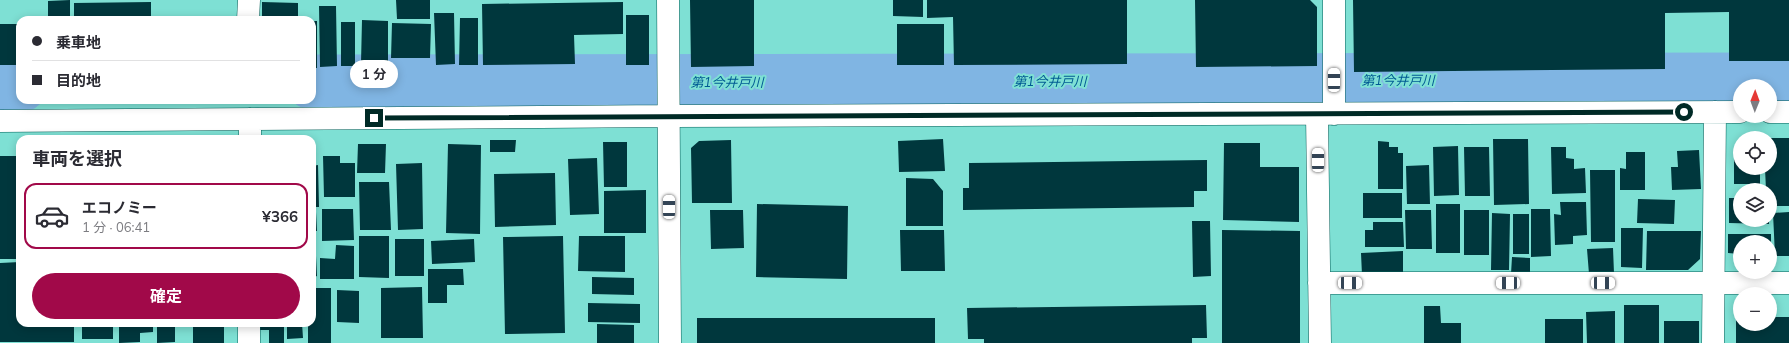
<!DOCTYPE html>
<html lang="ja">
<meta charset="utf-8">
<style>
:root{--surface:#fff;--page:#f2f2f3;--text:#2b2b33;--muted:#7c7c81;--line:#e1e1e2;--accent:#a10949}
body{margin:0;font-family:Mulish,"Noto Sans JP",sans-serif;background:var(--page);color:var(--text);height:100vh;display:flex;flex-direction:column;font-size:15px;white-space:nowrap}
*{box-sizing:border-box;margin:0}
p{font-size:13px;color:var(--muted)}
.icon{flex:none;width:22px;height:22px;fill:none;stroke:currentColor;stroke-width:2;stroke-linecap:round;stroke-linejoin:round}
.map{position:relative;flex:1;overflow:hidden}
.drawer{position:absolute;left:16px;top:135px;width:300px;height:192px;display:flex;flex-direction:column;background:var(--surface);border-radius:12px;box-shadow:0 2px 10px #0003}
.drawer>*{flex:none}
.banner{position:absolute;left:16px;top:16px;width:300px;height:88px;border-radius:12px;box-shadow:0 2px 10px #0003;display:grid;align-content:center;height:88px;padding:0 16px;background:var(--surface)}
.needle{width:26px;rotate:1deg}
.tools{position:absolute;left:1733px;top:79px;display:grid;gap:8px}
.tools a{display:grid;place-items:center;width:44px;height:44px;border-radius:50%;background:var(--surface);box-shadow:0 2px 10px #0003;font-size:20px}
.end{position:absolute;width:18px;height:18px;margin:-9px;border:5px solid #002a26;background:#fff;box-shadow:0 0 0 2px #fff}
.from{border-radius:50%}
.bubble{position:absolute;height:28px;border-radius:14px;background:var(--surface);box-shadow:0 2px 10px #0003;font-size:13px;font-weight:700;line-height:28px;text-align:center}
.car{position:absolute;width:12px;height:24px;margin:-12px -6px;border-radius:5px;box-shadow:0 0 3px 1px #0007;background:linear-gradient(#fff 24%,#345 0 40%,#fff 0 76%,#345 0 86%,#fff 0)}
.banner b{display:flex;align-items:center;gap:14px;height:38px;font-size:15px}
.banner b+b{border-top:1px solid var(--line)}
.banner i{width:10px;height:10px;background:var(--text)}
ul{padding:0;list-style:none}
li{display:flex;align-items:center;gap:12px;height:66px;margin:0 8px 6px;padding:0 8px;border:2px solid var(--line);border-radius:12px}
li div{flex:1}
li b{display:block;font-size:15px}
li em{font-style:normal;font-weight:700}
li.selected{border-color:var(--accent)}
li>.icon{width:36px;height:36px;stroke-width:1.5}
h2{padding:0 16px;font-size:18px;line-height:48px}
.action{display:flex;gap:8px;margin-top:auto;padding:8px 16px}
.action a{flex:1;height:46px;border-radius:24px;background:var(--accent);color:#fff;font-size:16px;font-weight:700;line-height:46px;text-align:center}
.map>svg:first-child{display:block}
.lines{fill:none;stroke-linecap:round;stroke-linejoin:round}
.river{stroke:#80b5e3;stroke-width:55}
.building{fill:#00373d}
.minor-casing{stroke:#055f58;stroke-width:23}
.minor{stroke:#fff;stroke-width:22}
.route{stroke:#002a26;stroke-width:5}
.labels{text-anchor:middle;stroke-width:4;stroke-linejoin:round;paint-order:stroke}
.water-label{font-size:13px;font-style:italic;fill:#005a93;stroke:#7ee0d4}
</style>
<div class="map">
<svg width="1789" height="343" viewBox="0 0 1789 343">
<rect width="100%" height="100%" fill="#7ee0d4"/>
<g class="lines">
<!-- river -->
<path class="river" d="M312,82L1789,80
M0,85H20"/>
</g>
<!-- building -->
<path class="building" d="M70,0V16H48V1Z
M396,0H430V19H397Z
M690,0H754V66L691,67Z
M893,0H923V17L893,16Z
M927,0H1127V64L954,65L953,17L927,18Z
M1195,0H1310L1317,7V66L1196,67Z
M1353,0H1789V61H1729V12L1665,13V69L1354,72Z
M151,2V20H74V3Z
M262,2L298,3V20H262Z
M623,2V34L574,35L575,64L483,65L482,4Z
M319,6H336L337,66L320,67Z
M434,13H454L455,64L436,65Z
M626,15H649V65H626Z
M460,18H478V65H459Z
M362,20L388,21V64L361,63Z
M312,21H317V68H312Z
M341,22H355V66H341Z
M392,23L431,24L430,58H391Z
M0,24H20V65H0Z
M897,24H944V65H897Z
M1770,138H1789V206H1770V190H1766L1765,168H1770Z
M943,139L945,171L899,172L898,141Z
M1493,139H1528L1529,204L1494,205Z
M490,140H516L515,152H490Z
M731,140L732,203H692L691,148L699,141Z
M1378,141L1389,142V147H1398V153H1403V189H1378Z
M603,142H627V187H604Z
M1224,143H1260V167H1299V222L1223,220Z
M358,144H386L385,173H357Z
M448,144L481,145L480,234L446,233Z
M1458,146L1459,195L1434,196L1433,147Z
M1464,147H1489L1490,196H1465Z
M1551,147H1566V158L1574,159V169L1585,168L1586,193L1552,194Z
M1699,150L1701,189L1672,190L1671,167H1678L1677,151Z
M1734,150H1740V168H1760V184H1734Z
M1626,152H1645V190H1620V168L1626,169Z
M0,156H20V259H0Z
M323,156H340V163H355V197H324Z
M597,158L599,214L570,215L568,159Z
M1207,160V191H1194V207L963,210V188H969V163Z
M422,163L423,229L398,230L396,164Z
M318,165L319,207H312V166Z
M1429,165L1430,204H1407L1406,166Z
M1590,170H1615V242H1591Z
M555,173L556,225L495,227L494,174Z
M906,178L933,179L943,191V226H906Z
M359,182H389L391,230H360Z
M646,190V233H604V191Z
M1363,193H1402V218H1363Z
M1729,198H1740V220H1769V224L1729,223Z
M1638,199L1675,200L1674,224L1637,223Z
M1560,202H1586L1587,235L1573,236V244L1555,245L1554,214L1561,215Z
M757,204L848,206L847,279L756,277Z
M1436,204H1460V253H1436Z
M322,209H353L354,240L322,241Z
M1531,209H1550L1551,256L1531,257Z
M710,210H743L744,248L711,249Z
M1405,210H1431L1432,249H1406Z
M1464,210H1489V255H1464Z
M312,212H316L317,231H312Z
M1789,212V256H1775L1773,213Z
M1492,213L1510,214L1509,270H1491Z
M1513,214H1529V254H1513Z
M1192,221H1210L1211,276L1193,277Z
M1373,222H1403L1404,247H1365V230H1373Z
M1621,228H1643L1642,268L1621,267Z
M900,230H944L945,271H901Z
M1222,230L1300,231V343H1222Z
M1647,231H1701L1700,259L1688,270H1646Z
M1728,234H1771V242H1740V254L1728,253Z
M359,236H389V278L359,277Z
M563,236L565,333L505,334L503,237Z
M579,236H625V272L578,271Z
M395,239H424V276H395Z
M474,239L475,262L432,264L431,241Z
M336,245L354,246V279H320V258L335,259Z
M312,248L316,256L317,276L312,278Z
M1613,248L1614,273L1589,274L1587,249Z
M1403,251V274L1362,275L1361,253Z
M1512,257L1530,258V274H1511Z
M20,262V323H74V342H0V263Z
M428,269H463L464,285H447V303H428Z
M592,277L634,278V295L592,294Z
M422,287L423,338H381V288Z
M312,288H331V343H308V323H312Z
M337,290L359,291V323L337,322Z
M588,303L640,304V323L588,322Z
M1206,305L1207,338H1192V343H984V339H968L967,308Z
M1624,305H1659V343H1624Z
M1424,306H1440L1441,323H1461V343H1424Z
M1615,311V343H1587L1586,312Z
M1736,317H1740V324H1770V317H1789V343H1736Z
M697,318H935V343H697Z
M1545,319H1583V343H1545Z
M1664,321H1699V343H1664Z
M82,323H113V339H82Z
M119,323H153V332L140,333V342L119,343Z
M157,323H175V342L157,343Z
M257,323H284V343H269V330H257Z
M287,323H302L303,338L287,339Z
M597,324L634,325V343H597Z
M193,325L224,326V343H193Z"/>
<g class="lines">
<defs>
<path id="minor" d="M668,0L670,343
M248,20L249,0
M1770,112H1789
M1317,114L1320,343
M1334,114V0
M0,121L669,116L1740,112
M250,139V119
M1319,283H1789
M249,343V323
M1713,343L1715,112"/>
</defs>
<!-- minor casing -->
<use href="#minor" class="minor-casing"/>
<!-- minor -->
<use href="#minor" class="minor"/>
</g>
<g class="lines">
<!-- route -->
<path class="route" d="M374,118L1684,112"/>
</g>
<g class="labels">
<!-- water labels -->
<g class="water-label">
<text x="1398" y="85">第1今井戸川</text>
<text x="1050" y="86">第1今井戸川</text>
<text x="727" y="87">第1今井戸川</text>
</g>
</g>
</svg>
<div class="tools">
<a><svg class="needle" viewBox="-14 -14 28 28"><path d="M0-13l5 13h-10z" fill="#e53935"/><path d="M0 13l5-13h-10z" fill="#7c7c81"/></svg></a>
<a><svg class="icon" aria-label="locate" viewBox="0 0 24 24"><circle cx="12" cy="12" r="6"/><path d="M12 2v4M12 18v4M2 12h4M18 12h4"/></svg></a>
<a><svg class="icon" aria-label="layers" viewBox="0 0 24 24"><path d="M12 4l9 5-9 5-9-5zM3 14l9 5 9-5"/></svg></a>
<a>+</a>
<a>−</a>
</div>
<i class="end from" style="left:1684px;top:112px"></i>
<i class="end" style="left:374px;top:118px"></i>
<div class="bubble" style="left:350px;top:60px;width:48px">1 分</div>
<i class="car" style="left:1334px;top:80px;rotate:0deg"></i>
<i class="car" style="left:1318px;top:160px;rotate:0deg"></i>
<i class="car" style="left:669px;top:207px;rotate:0deg"></i>
<i class="car" style="left:1350px;top:283px;rotate:90deg"></i>
<i class="car" style="left:1508px;top:283px;rotate:270deg"></i>
<i class="car" style="left:1603px;top:283px;rotate:90deg"></i>
<div class="banner">
<b><i class="from"></i>乗車地</b>
<b><i></i>目的地</b>
</div>
<section class="drawer">
<h2>車両を選択</h2>
<ul>
<li class="selected"><svg class="icon" aria-label="car" viewBox="0 0 24 24"><path d="M5 17H2v-5l4-1 3-4h7l3 4 3 1v5h-3M9 17h6M6 11h13"/><circle cx="7" cy="17" r="2"/><circle cx="17" cy="17" r="2"/></svg><div><b>エコノミー</b><p>1 分 · 06:41</p></div><em>¥366</em></li>
</ul>
<div class="action"><a>確定</a></div>
</section>
</div>
